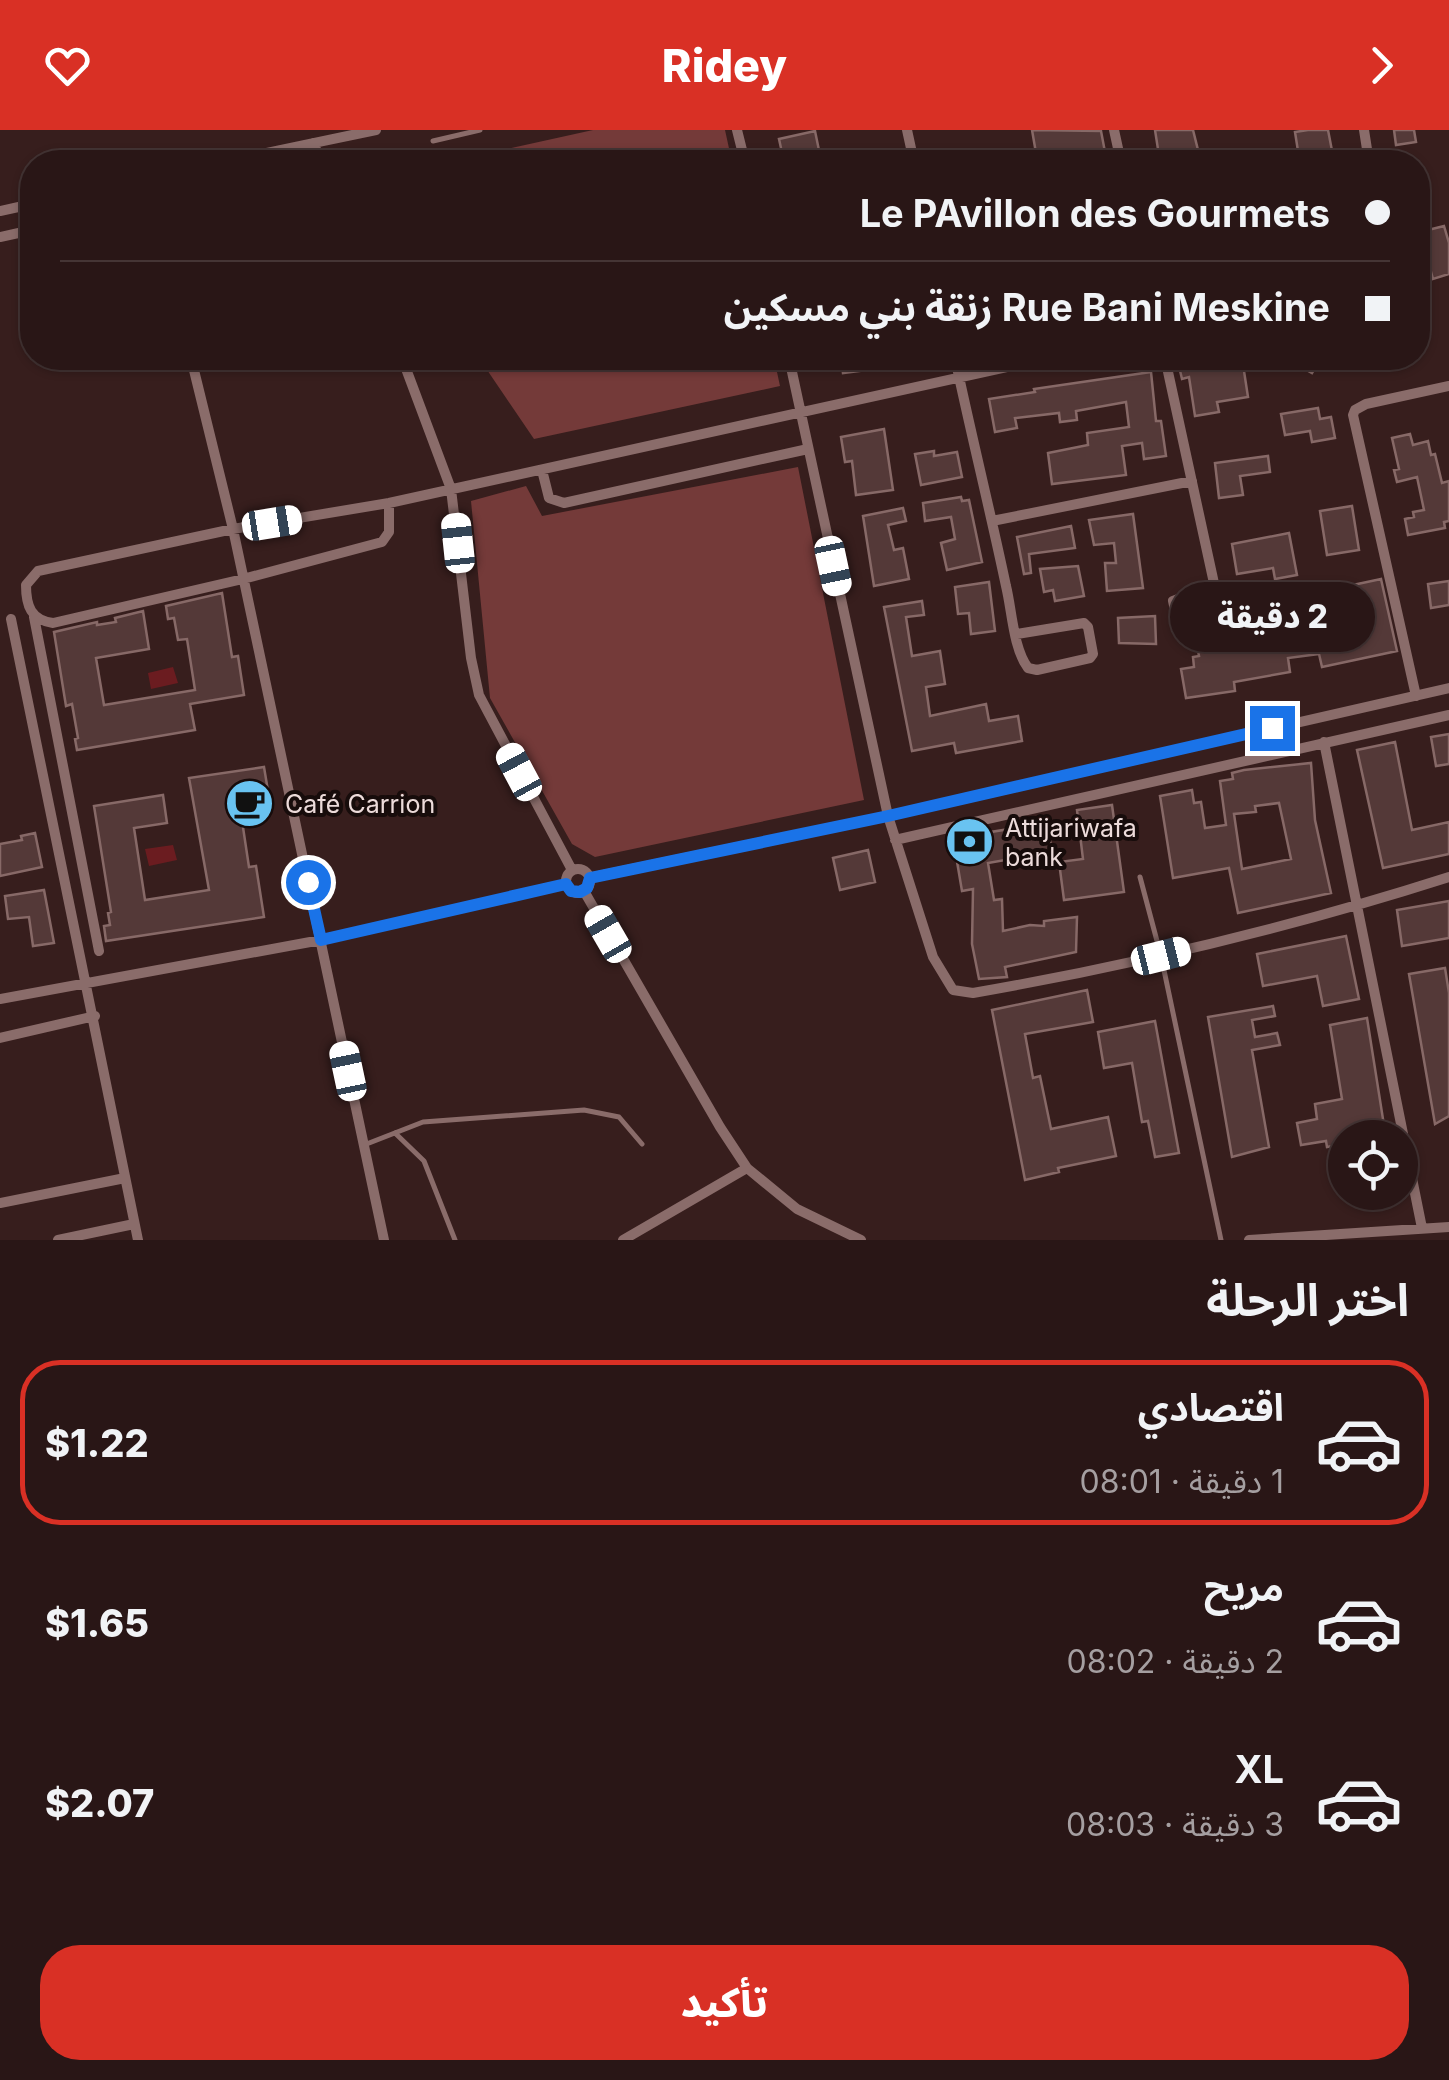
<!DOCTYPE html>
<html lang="ar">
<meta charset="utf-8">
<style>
:root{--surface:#291616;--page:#311f1f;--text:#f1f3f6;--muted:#a59fa1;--line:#453535;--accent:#d93025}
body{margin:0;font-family:Inter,"Noto Sans Arabic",sans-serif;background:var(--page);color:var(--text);direction:rtl;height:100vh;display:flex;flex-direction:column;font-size:38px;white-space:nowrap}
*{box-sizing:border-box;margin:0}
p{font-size:32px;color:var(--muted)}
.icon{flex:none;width:55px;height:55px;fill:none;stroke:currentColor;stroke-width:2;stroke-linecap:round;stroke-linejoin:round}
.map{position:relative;height:1110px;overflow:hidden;direction:ltr}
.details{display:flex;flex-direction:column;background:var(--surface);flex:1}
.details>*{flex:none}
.hud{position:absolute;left:20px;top:20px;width:1410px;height:220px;border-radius:40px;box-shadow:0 2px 8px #0004,0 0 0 2px var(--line);direction:rtl;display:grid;align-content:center;height:220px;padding:0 40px;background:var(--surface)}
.buttons{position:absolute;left:1328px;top:990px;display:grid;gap:20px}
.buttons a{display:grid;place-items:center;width:90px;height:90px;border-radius:50%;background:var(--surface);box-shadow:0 2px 8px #0004,0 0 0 2px var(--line);font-size:50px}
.end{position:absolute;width:45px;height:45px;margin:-22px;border:12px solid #1a73e8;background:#fff;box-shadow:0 0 0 5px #fff}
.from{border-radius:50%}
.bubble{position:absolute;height:70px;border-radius:35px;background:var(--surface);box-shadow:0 2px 8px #0004,0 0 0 2px var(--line);font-size:32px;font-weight:800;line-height:70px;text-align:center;direction:rtl}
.car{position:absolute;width:30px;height:60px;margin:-30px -15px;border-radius:12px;box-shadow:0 0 8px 2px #0007;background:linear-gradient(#fff 24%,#345 0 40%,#fff 0 76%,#345 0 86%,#fff 0)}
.hud b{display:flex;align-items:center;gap:35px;height:95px;font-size:38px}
.hud b+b{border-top:2px solid var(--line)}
.hud i{width:25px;height:25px;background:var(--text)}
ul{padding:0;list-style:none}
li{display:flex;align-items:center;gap:30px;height:165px;margin:0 20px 15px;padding:0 20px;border:5px solid transparent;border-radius:40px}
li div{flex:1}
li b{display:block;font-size:38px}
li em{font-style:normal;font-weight:800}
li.on{border-color:var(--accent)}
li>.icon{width:90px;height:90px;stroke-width:1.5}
h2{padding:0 40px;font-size:45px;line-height:120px}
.action{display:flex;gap:20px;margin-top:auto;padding:20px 40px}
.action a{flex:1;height:115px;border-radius:40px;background:var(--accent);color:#fff;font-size:40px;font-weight:800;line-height:115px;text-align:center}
header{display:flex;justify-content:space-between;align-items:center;height:130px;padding:0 40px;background:var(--accent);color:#fff;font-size:45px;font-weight:800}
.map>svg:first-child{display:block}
.green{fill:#743a39}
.water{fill:#6b1c20}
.building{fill:#543938;stroke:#876967;stroke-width:2.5;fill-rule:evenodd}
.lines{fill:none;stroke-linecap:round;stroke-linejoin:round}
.lane{stroke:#8a6c6a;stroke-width:5}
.street{stroke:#8a6c6a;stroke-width:10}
.route{stroke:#1a73e8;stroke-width:12}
.labels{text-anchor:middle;stroke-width:8;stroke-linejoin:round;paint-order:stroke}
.poi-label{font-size:25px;fill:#ecdbda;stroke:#170c0b;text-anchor:start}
</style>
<header><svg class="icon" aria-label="forward" viewBox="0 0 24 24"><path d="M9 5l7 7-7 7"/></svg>Ridey<svg class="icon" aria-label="heart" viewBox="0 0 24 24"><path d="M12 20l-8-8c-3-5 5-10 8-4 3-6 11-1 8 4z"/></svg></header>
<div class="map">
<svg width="1449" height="1110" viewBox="0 0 1449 1110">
<rect width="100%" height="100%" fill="#371e1d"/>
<!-- green -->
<path class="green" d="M593,0H725L732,32H448Z
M479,228H774L780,256L534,309Z
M798,337L864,670L595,727L572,714L490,568L471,371L526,356L542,386Z"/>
<!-- water -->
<path class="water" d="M173,537L178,553L151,559L148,543Z
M173,715L177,730L149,736L145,719Z"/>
<!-- building -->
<path class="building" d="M1032,0L1101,1L1105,22L1057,32H1011V28L1036,23Z
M1155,0H1193L1201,32H1160Z
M1308,0H1328L1334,31L1292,32L1291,23L1298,21L1295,2Z
M1394,0H1414L1416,12L1396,15Z
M815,1L821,30L784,32L779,9Z
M1444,96L1449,113V144L1433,149L1420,102Z
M841,228H873L875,239L843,243Z
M1177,228H1242L1248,267L1217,272L1219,282L1195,286L1189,247L1182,249Z
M1285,228H1321L1312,243Z
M1151,242L1156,291H1161L1166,326L1144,329L1142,313L1122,316L1126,345L1052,354L1048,323L1088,315L1087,303L1129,297L1126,272L1076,281L1077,290L1060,292L1059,283L1015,288L1017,298L995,302L989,269L1035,262L1034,259Z
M1318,278L1320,289L1331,287L1335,308L1312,312L1310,301L1285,305L1281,284Z
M884,299L893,360L856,365L852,331L845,332L841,307Z
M1410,304L1413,315L1428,311L1431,325L1435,324L1442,353L1449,351V391L1444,392L1445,398L1408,405L1405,389L1414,387L1413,382L1424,380L1417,347L1397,352L1394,340L1399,339L1392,308Z
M934,321V326L957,322L962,347L921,355L915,324Z
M1268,326L1270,342L1240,346L1243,365L1219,368L1215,333Z
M961,367L962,371L969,370L982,432L947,440L941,413L955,409L951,387L925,391L923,373Z
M1352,376L1359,420L1327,425L1320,381Z
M903,378L906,391L888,395L894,420L903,418L909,449L874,456L863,386Z
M1133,384L1143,458L1107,461L1105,433H1116L1114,413L1094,415L1089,390Z
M1071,396L1075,418L1029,424L1031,443L1024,444L1017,407Z
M1289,403L1297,445L1275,449L1273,438L1237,444L1232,414Z
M1078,436L1084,466L1055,471L1053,460L1044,462L1040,439Z
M1381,449L1397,521L1322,537L1319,524L1288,528L1290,542L1234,552L1235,561L1186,568L1181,539L1194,537L1193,527L1199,526L1198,520L1315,504L1306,465Z
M1449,451V475L1431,478L1428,454Z
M989,452L995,501L971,504L969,483L958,484L955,457Z
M222,463L232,527L238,526L244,565L190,574L195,600L77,620L75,609L78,608L72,574L66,576L54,502L97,492V495L116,492L115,488L143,481L149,519L96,528L104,575L195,560L187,509L178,510L174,488L168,489L166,476Z
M922,471L924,485L906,487L912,526L940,521L945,554L926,557L930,586L986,574L989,591L1018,586L1022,611L956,623L954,613L912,621L884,477Z
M1155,486L1156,514L1119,513L1118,488Z
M1449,604V634L1436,636L1431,607Z
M1395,612L1412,700L1449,692V724L1383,738L1357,620Z
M1311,633L1315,690L1331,763L1238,783L1229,738L1173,748L1160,666L1192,660L1194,673L1201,672L1205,698L1226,695L1220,651L1233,649L1232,643L1244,640ZM1279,673L1291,729L1242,739L1234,684L1256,682L1255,676Z
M264,637L271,679L241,684L249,737L256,736L264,787L106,811L104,796L110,795L108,783L111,782L94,676L163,665L167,693L134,698L145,770L209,760L189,648Z
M1112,675L1124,762L1064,770L1059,732L1083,729L1077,680Z
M1047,693L1052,722L988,733L994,770L1002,769L1003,801L1030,795L1044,796V791L1077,787L1076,822L1005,837L1007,847L979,849L972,814L973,759L962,761L953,708Z
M35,703L42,737L0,746V714L22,710L21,706Z
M868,720L875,752L840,760L833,728Z
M44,760L54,813L33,816L29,787L8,789L5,766Z
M1449,771V808L1402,816L1397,780Z
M1346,806L1359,869L1323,876L1317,846L1263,856L1257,824Z
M1445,838L1449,863V986L1435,994L1409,844Z
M1087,860L1093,892L1025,904L1033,948L1040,946L1051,999L1108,987L1116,1026L1058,1038L1059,1042L1025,1050L992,880Z
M1273,876L1275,886L1252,890L1255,907L1277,903L1280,915L1252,920L1269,1017L1232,1027L1208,887Z
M1367,888L1386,1008H1345V1014L1327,1017L1326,1011L1301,1015L1297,993L1317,989L1315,974L1342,969L1330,895Z
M1155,891L1179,1023L1155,1027L1148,991L1142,992L1132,933L1104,938L1098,902Z"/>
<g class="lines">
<!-- lane -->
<path class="lane" d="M433,11L480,0
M1140,747L1161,826L1221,1110
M395,1003L424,1031L455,1110
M364,1015L423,992L584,980L619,987L642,1014"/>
<!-- street -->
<path class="street" d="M737,0L745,32
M907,0L914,32
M1114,0L1121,32
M1364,0L1369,32
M313,13L322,32
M223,32L376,0
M0,81L32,74
M0,107L32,100
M191,228L233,399L384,1110
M402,228L451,359L471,528L479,565L572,740
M789,228L888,686L933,827L953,860L973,863C1134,835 1293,797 1449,747
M955,228C971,304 990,380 1006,456C1012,480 1013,518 1028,538L1037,540L1090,528L1093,524L1088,497L1084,493L1017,504
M1165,228L1222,490V499L1218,501L1181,507L1173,471L1215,455
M542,340L549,368L564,373L808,319
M389,373V402L382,412L243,449L53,493C31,490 26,476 26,455L38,441L233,399L389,373L1048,228
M992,391L1192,351
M34,487L99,821
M11,489L138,1110
M1416,566L1353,285L1355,280L1366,274L1449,256
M1324,612L1422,1098
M895,710L1449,585
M566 751a12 12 0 1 1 24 0a12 12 0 1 1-24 0Z
M589,748L888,686L1449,558
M584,761L720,997L747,1038L797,1079L861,1110
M0,869L321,810L566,754
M0,908L95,886
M0,1073L125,1048
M58,1110L134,1094
M623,1110L747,1038
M1249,1110L1449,1097"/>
</g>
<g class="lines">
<!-- route -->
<path class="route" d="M308,752L321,810L566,754L571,761L580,762L587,758L590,748L888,686L1272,598"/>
</g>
<!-- icons -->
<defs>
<symbol id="cafe-disc" viewBox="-11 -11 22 22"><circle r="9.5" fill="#69c3f1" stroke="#170c0b"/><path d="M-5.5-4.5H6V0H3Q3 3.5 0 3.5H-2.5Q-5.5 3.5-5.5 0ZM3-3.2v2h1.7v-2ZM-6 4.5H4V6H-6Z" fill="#111"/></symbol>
<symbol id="bank-disc" viewBox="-11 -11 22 22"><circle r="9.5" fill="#69c3f1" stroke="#170c0b"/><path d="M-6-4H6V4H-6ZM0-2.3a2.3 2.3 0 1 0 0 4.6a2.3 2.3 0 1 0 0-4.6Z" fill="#111"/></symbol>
</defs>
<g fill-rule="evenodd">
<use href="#cafe-disc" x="222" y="646" width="55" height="55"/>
<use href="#bank-disc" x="942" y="684" width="55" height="55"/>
</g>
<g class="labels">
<!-- poi labels -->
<g class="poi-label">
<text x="285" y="683">Café Carrion</text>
<text x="1005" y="707">Attijariwafa<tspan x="1005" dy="29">bank</tspan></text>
</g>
</g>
</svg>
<div class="buttons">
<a><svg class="icon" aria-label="locate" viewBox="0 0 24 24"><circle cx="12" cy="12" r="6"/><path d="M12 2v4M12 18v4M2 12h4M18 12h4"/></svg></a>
</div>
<i class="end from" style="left:308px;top:752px"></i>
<i class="end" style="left:1272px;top:598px"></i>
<div class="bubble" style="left:1170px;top:452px;width:205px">2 دقيقة</div>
<i class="car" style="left:272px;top:393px;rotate:81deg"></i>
<i class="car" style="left:458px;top:413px;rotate:354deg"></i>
<i class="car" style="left:833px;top:436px;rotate:168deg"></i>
<i class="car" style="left:519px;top:642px;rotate:332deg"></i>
<i class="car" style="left:608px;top:804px;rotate:330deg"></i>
<i class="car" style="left:1161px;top:826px;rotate:76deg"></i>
<i class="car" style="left:348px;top:941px;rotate:348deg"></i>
<div class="hud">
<b><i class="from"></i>Le PAvillon des Gourmets</b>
<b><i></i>Rue Bani Meskine زنقة بني مسكين</b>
</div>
</div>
<section class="details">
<h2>اختر الرحلة</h2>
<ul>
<li class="on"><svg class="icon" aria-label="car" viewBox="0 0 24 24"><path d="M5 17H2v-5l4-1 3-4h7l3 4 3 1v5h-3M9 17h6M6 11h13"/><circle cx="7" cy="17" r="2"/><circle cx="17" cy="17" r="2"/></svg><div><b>اقتصادي</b><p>1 دقيقة · 08:01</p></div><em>$1.22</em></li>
<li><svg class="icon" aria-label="car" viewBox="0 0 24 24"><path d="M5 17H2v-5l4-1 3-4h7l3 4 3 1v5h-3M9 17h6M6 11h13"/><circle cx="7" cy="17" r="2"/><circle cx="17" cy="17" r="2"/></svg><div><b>مريح</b><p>2 دقيقة · 08:02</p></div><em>$1.65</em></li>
<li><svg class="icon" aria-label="car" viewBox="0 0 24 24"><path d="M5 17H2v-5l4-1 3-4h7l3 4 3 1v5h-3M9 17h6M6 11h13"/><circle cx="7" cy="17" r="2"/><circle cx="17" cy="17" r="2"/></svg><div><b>XL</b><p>3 دقيقة · 08:03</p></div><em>$2.07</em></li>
</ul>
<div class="action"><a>تأكيد</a></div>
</section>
